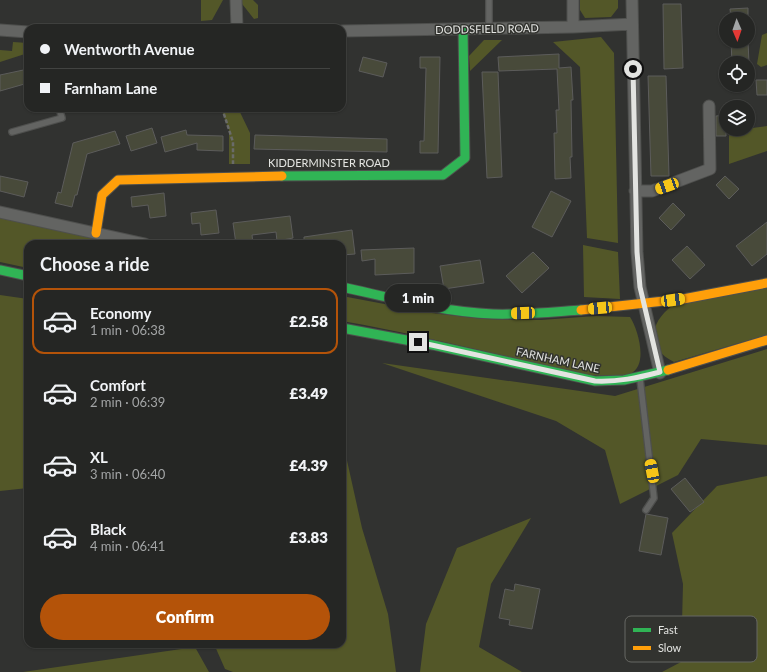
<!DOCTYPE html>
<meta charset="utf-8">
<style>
:root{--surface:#252624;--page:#313231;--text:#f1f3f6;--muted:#a3a5a6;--line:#424341;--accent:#b45309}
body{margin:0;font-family:Lato,sans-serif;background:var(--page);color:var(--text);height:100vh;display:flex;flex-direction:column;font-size:15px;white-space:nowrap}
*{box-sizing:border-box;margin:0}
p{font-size:13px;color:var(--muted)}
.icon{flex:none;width:22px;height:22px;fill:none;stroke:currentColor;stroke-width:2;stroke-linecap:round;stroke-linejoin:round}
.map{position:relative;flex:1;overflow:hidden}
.panel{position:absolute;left:24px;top:240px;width:322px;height:408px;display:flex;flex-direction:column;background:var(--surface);border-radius:12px;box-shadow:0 1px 3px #0004,0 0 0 1px var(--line)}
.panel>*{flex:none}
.guide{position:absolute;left:24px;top:24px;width:322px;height:88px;border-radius:12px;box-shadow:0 1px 3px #0004,0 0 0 1px var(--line);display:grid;align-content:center;height:88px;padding:0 16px;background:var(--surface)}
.needle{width:26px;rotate:178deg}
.tools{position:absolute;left:719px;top:12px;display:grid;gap:8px}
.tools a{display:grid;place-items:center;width:36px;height:36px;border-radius:50%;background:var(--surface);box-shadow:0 1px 3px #0004,0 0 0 1px var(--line);font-size:20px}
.end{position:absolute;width:18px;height:18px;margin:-9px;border:5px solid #e3e4e1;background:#111;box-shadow:0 0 0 2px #111}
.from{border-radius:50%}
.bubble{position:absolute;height:28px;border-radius:14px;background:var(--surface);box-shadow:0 1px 3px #0004,0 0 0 1px var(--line);font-size:13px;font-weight:800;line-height:28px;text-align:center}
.car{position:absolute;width:12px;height:24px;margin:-12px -6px;border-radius:5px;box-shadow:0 0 3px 1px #0007;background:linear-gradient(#f5c518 24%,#345 0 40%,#f5c518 0 76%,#345 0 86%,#f5c518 0)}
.guide b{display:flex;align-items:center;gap:14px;height:38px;font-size:15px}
.guide b+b{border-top:1px solid var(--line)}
.guide i{width:10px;height:10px;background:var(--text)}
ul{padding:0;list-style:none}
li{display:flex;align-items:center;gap:12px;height:66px;margin:0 8px 6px;padding:0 8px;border:2px solid transparent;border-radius:12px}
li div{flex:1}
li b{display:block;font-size:15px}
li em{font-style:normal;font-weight:800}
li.current{border-color:var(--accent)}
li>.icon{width:36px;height:36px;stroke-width:1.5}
h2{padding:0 16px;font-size:18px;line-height:48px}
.cta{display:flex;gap:8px;margin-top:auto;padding:8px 16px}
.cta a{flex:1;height:46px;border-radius:24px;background:var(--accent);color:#fff;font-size:16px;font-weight:800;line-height:46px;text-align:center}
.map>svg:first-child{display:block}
.green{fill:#535728}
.building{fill:#484a3a;stroke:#5c5c5b}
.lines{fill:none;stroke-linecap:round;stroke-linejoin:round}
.lane-casing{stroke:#4e4f4d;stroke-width:8}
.street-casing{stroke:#4e4f4d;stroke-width:13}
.fast-casing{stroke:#4e4f4d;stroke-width:11}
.slow-casing{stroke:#4e4f4d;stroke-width:11}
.path{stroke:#6a6b69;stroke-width:2.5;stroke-dasharray:4 2;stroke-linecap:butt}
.lane{stroke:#636462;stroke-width:5.5}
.street{stroke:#636462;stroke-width:11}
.fast{stroke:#30b455;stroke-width:9}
.slow{stroke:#ff9f0a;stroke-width:9}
.route{stroke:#e3e4e1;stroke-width:5}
.labels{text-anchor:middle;stroke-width:3;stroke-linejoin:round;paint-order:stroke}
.street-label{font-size:11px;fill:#e3e4e1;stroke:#32332f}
.key{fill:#32332f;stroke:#676864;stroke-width:1}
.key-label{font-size:11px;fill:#e3e4e1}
</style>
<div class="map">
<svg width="767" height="672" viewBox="0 0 767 672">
<rect width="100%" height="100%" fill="#313230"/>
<!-- green -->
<path class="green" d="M201,0H223L212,20L201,21Z
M239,0H253L258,5V18L254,19Z
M580,0H618V8L611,17L585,18L580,10Z
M767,33V65L761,67L757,64L762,35Z
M601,37L614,53L618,243L587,238L580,67L553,42Z
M484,40H502L470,71L469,56Z
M13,42L28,43V53L0,62V50L12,51Z
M221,108H238L250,133V164H229V130Z
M767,126V151L729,164V131Z
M0,217L125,244H28V268L0,262Z
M583,245L618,252L620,299L584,297Z
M767,287V335L674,362C646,348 649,323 672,306Z
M0,295L28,299V488L0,491Z
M342,296L432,313L484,319L541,320L596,316L630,317C638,329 649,366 630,374C626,376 594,376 588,375C567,374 535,363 514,358C457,345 400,331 342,321Z
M767,349V445L701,439L678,475L620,504L605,450L556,421L382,363L615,396Z
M342,438L362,528L388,614L396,672H233L225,669L214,644H342Z
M767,476V672H662L681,662L683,584L672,533L717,486Z
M531,518L491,584L479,647L522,672H420L426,624L457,548Z
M195,647L209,672H23Z"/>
<!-- building -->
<path class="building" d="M663,4H681L683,68L664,69Z
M748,8V19H731L730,9Z
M731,41H748L749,63H732Z
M559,54V68L571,67L573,100H571L572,157H570L571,178L555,179L554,133H557L556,110H559L557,69L499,71L498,57Z
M363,57L387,63L383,77L359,71Z
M420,57H440L438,153H420V141H424L426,68H420Z
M28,69V83L0,91V75Z
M482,72H498L502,177L487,178Z
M648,76H666L669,176H651Z
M756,80H767V95H757Z
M726,115V136H716V116Z
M152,128L157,143L131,151L126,136Z
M186,130L187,135L223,136V151L197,150V143L165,152L161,137Z
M115,131L120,144L87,154L77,195H75L72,207L55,203L58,192L61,193L73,143Z
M255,135L387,139V152L254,149Z
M0,176L28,182L24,197L0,191Z
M725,176L739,189L729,199L716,185Z
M551,191L571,201L552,237L532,227Z
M164,193L166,216L150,218L148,205L132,207L131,197Z
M673,203L685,215L671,230L659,218Z
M216,210L219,233L201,235L200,223L192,224L191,213Z
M290,216L293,238L277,241L276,232L252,235L253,244H236L233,223Z
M767,222V254L752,266L736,246Z
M352,230L355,254L342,255V244H304V237Z
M687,246L705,265L690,279L672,260Z
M414,248V273L375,275V259L362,261L361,250Z
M533,252L549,268L522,293L506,276Z
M480,260L484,283L444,289L440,266Z
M685,478L704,502L690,512L671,489Z
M646,514L668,518L661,555L639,551Z
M515,584L540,589L532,629L509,625L510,620L499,618L505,589L514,591Z"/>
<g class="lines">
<defs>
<path id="lane" d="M489,0V28
M12,132L62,118L59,108
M640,379L654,498L646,510"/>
<path id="street" d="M236,0L237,28
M573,0V27
M632,0L637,252L640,287L660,373
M0,30L28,32
M342,31L573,27L632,24
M635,191H652L710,169L709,106
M0,212L145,244"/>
<path id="fast" d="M282,176L443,175L465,158L463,29
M0,270L28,276
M342,287C392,298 442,312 493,314C522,315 552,312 581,310
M342,328L433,345L595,381L624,380L668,370"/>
<path id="slow" d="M96,233L102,195L118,180L282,176
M581,310L683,299L767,283
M668,370L767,340"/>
</defs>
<!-- lane casing -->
<use href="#lane" class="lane-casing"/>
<!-- street casing -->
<use href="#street" class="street-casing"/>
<!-- fast casing -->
<use href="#fast" class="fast-casing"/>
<!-- slow casing -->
<use href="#slow" class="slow-casing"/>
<!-- path -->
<path class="path" d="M222,108L233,142V164"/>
<!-- lane -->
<use href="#lane" class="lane"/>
<!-- street -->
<use href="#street" class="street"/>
<!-- fast -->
<use href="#fast" class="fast"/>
<!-- slow -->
<use href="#slow" class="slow"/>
</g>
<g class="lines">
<!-- route -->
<path class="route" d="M418,342L595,381C618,382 637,378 660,372L640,287L637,252L633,69"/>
</g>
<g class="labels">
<!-- street labels -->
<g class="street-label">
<text transform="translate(487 29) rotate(-1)" y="4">DODDSFIELD ROAD</text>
<text x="329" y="167">KIDDERMINSTER ROAD</text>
<text transform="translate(558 360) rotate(12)" y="4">FARNHAM LANE</text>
</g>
</g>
<!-- legend -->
<rect x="625" y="616" width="132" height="46" rx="6" class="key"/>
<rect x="633" y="628" width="18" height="4" fill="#30b455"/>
<rect x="633" y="646" width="18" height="4" fill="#ff9f0a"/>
<g class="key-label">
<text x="658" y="634">Fast</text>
<text x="658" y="652">Slow</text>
</g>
</svg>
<div class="tools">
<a><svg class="needle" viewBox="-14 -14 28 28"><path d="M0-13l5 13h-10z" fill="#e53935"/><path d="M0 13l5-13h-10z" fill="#a3a5a6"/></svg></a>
<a><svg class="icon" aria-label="locate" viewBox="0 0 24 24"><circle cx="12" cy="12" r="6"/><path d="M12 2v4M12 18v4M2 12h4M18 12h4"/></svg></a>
<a><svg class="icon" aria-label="layers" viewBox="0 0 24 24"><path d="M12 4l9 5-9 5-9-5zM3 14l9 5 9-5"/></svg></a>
</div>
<i class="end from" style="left:633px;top:69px"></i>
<i class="end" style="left:418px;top:342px"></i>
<div class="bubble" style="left:385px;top:284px;width:66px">1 min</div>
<i class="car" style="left:667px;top:186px;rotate:250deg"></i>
<i class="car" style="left:673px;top:300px;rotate:82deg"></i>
<i class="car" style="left:600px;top:308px;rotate:265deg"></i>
<i class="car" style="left:523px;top:313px;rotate:268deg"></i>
<i class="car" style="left:652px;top:471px;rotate:349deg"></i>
<div class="guide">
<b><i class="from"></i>Wentworth Avenue</b>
<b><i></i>Farnham Lane</b>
</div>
<section class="panel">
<h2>Choose a ride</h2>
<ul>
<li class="current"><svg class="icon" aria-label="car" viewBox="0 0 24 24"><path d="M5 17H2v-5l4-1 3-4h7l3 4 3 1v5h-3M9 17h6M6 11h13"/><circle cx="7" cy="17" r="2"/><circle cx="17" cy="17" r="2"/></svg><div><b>Economy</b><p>1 min · 06:38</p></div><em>£2.58</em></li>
<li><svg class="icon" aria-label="car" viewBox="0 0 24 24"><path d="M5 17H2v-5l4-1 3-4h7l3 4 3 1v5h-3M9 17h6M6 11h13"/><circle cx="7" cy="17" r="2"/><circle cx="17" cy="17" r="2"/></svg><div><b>Comfort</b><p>2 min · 06:39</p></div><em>£3.49</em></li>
<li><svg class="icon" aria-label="car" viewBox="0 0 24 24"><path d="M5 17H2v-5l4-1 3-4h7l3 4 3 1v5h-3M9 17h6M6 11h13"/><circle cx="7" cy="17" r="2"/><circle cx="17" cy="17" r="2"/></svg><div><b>XL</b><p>3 min · 06:40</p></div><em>£4.39</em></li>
<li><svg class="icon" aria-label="car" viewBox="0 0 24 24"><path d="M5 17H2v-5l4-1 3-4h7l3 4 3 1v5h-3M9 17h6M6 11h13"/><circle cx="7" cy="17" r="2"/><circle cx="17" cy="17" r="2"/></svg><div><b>Black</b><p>4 min · 06:41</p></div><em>£3.83</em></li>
</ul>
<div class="cta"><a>Confirm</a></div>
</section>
</div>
